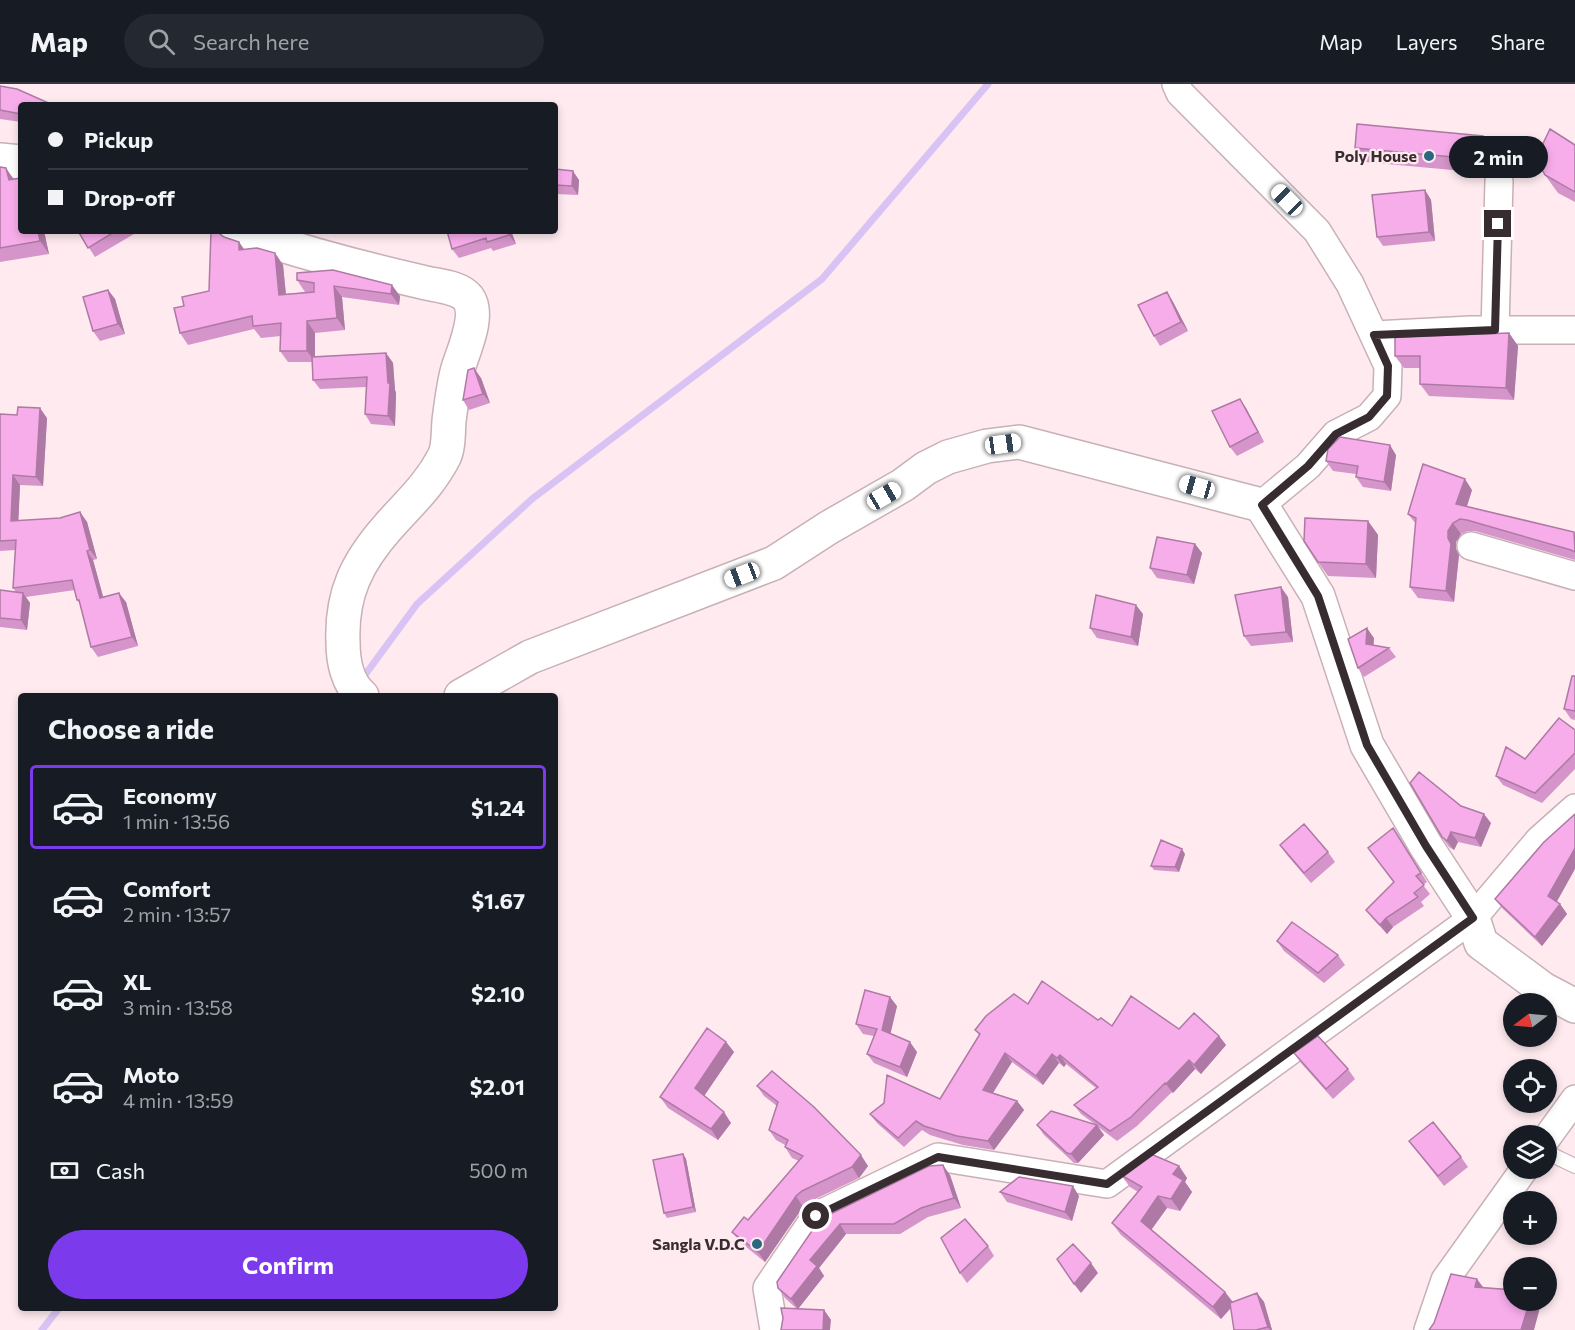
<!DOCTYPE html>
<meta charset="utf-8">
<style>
:root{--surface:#171b24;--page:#242831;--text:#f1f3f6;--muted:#9ea1a6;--line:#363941;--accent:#7c3aed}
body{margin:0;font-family:Commissioner,sans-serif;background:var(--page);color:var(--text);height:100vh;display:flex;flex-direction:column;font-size:22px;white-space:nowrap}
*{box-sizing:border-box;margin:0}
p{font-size:20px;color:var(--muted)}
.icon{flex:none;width:33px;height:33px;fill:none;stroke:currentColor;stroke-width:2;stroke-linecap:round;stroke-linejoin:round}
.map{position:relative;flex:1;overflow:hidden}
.details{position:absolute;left:18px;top:609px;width:540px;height:618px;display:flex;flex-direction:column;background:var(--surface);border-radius:6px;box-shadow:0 3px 9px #0003}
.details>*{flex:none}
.hud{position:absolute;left:18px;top:18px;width:540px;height:132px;border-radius:6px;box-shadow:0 3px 9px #0003;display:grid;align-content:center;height:132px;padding:0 30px;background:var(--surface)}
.needle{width:39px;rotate:254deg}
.fabs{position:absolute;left:1503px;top:909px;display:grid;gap:12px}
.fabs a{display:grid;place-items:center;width:54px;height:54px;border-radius:50%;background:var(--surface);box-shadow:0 3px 9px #0003;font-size:30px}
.end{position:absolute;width:27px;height:27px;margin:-14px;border:8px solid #372d30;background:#fff;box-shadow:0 0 0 3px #fff}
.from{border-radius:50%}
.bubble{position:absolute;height:42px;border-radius:21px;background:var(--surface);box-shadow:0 3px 9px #0003;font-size:20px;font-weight:700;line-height:42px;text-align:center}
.car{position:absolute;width:18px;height:36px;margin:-18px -9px;border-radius:8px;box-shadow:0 0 4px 2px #0007;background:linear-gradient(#fff 24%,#345 0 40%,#fff 0 76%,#345 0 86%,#fff 0)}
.hud b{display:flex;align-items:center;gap:21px;height:57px;font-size:22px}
.hud b+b{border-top:2px solid var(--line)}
.hud i{width:15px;height:15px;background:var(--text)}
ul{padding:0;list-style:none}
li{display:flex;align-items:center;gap:18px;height:84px;margin:0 12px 9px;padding:0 18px;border:3px solid transparent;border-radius:6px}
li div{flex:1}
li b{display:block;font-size:22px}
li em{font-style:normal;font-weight:700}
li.active{border-color:var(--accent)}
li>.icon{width:54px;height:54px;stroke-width:1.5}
h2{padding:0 30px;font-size:27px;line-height:72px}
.pay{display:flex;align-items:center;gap:15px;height:66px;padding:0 30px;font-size:22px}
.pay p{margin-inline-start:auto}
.cta{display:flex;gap:12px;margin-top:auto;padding:12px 30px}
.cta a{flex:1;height:69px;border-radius:36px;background:var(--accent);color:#fff;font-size:24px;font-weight:700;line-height:69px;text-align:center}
header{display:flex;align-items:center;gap:36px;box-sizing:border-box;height:84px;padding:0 30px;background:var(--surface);border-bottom:2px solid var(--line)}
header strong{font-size:28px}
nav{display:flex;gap:33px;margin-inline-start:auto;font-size:21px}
.search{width:420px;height:54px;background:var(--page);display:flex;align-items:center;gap:15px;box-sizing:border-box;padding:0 21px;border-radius:33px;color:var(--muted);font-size:22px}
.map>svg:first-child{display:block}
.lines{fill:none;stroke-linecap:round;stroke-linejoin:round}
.stream{stroke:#d9c3f4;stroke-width:7}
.lane-casing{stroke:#c8b0b7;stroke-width:16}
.street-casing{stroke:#c8b0b7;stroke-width:30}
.secondary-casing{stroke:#c8b0b7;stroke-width:36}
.lane{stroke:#fff;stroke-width:14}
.street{stroke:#fff;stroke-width:27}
.secondary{stroke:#fff;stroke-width:33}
.wall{fill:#d595ca}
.shaded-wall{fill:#ae79a4}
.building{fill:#f8adeb;stroke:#ae79a4;stroke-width:1.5}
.route{stroke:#372d30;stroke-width:8}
.poi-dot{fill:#29687e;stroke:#feeaef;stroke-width:2}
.labels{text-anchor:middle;stroke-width:4.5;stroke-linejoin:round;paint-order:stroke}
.poi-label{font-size:16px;font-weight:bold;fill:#372d30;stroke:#feeaef;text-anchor:end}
</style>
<header>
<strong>Map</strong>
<div class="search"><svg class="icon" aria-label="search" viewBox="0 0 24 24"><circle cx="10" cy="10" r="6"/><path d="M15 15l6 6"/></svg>Search here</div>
<nav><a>Map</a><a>Layers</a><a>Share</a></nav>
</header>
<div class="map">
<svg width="1575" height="1246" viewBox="0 0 1575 1246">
<rect width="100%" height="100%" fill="#feeaef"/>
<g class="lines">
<!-- stream -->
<path class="stream" d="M362,595L417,520L532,415L822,195L988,0
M42,1246L59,1224"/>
<defs>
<path id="lane" d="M1546,1068L1575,1082"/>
<path id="street" d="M1176,0L1180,9L1317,147L1350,200L1388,282L1387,312L1369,333L1336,350L1308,382L1261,421
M1495,246L1499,97
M1374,251L1471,246H1575
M1471,462L1575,492
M1546,1055L1575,1015
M774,1246L767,1204L816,1132L938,1073L1107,1100L1473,834L1539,756L1575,724
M1428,1246L1445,1196L1525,1084"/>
<path id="secondary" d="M0,76L21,78
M238,147C298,167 360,184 422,198C436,202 458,202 468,214C481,232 462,269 457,288C453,304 451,321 449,337C448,348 449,363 444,373C429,402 409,419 388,443C357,478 341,510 343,558C343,576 347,599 362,612
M461,612L530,573L774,479L828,444L903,401L926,384L948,373L987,362L1019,358L1261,421L1318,512L1367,661L1426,762L1473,834L1481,859L1543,905L1575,922"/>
</defs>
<!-- lane casing -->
<use href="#lane" class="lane-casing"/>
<!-- street casing -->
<use href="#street" class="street-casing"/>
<!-- secondary casing -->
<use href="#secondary" class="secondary-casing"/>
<!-- lane -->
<use href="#lane" class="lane"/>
<!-- street -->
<use href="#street" class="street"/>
<!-- secondary -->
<use href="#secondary" class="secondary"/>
</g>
<!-- wall -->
<path class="wall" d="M0,2L21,21V38L0,35Z
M1575,61V118L1558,109L1545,91Z
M1355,64L1493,66L1492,83L1485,89L1365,78Z
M555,81L558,85L579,96L578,111L555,110Z
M0,83L44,147L49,170L0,178Z
M1425,106L1431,116L1435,157L1383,162L1377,153Z
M78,147H132L134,150L95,173Z
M447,147H511L516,160L493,167L491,164L459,174L452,165Z
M224,153L239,158L244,165L275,169L283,181L286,210L307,208H305L297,196L333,186L400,212L399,221L342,213L345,246L315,249V273L386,269L393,279L395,306L396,309L395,342L371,340L365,330L366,303L320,305L313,296L312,278H288L280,267L281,252L261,254L254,245L188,261L180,249L209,207Z
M108,206L115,215L125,250L100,257L93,247Z
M1167,208L1173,218L1188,247L1160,262L1154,252Z
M1509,249L1518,262L1514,316L1429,312L1420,300V284H1404L1395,272Z
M481,294L490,319L469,326L463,316Z
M1246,324L1264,358L1237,372L1230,363Z
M0,330L47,334L43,402L20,401L18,437L60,434L80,428L87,438L97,475L93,476L103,513L126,518L138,562L98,573L91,563L81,521L77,516L75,506L26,513L30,519L27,546L0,543V506L16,508L13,504L15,466L0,467Z
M1396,371L1391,407L1363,403L1356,393V390L1333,387L1326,377Z
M1472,406L1467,422L1575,449V476L1475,447H1468L1461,450L1456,458V465L1459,471L1454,518L1418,514L1410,503L1416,440L1408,430Z
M1368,437L1378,451L1376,494L1328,492L1318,478Z
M1195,460L1202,469L1194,500L1157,494L1150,484Z
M1288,513L1293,558L1251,562L1244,552Z
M1143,530L1138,562L1097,554L1090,544Z
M1374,554L1373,561L1389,564L1396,573L1364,593L1358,584Z
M1575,592V636L1571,635L1564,625Z
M1575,646V685L1542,719L1503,701L1496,692Z
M1461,722L1491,739L1481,763L1458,758L1454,766L1449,763L1442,753Z
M1393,744L1427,798L1423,801L1430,810L1421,818L1424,822L1393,843L1387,850L1373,835L1366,826L1394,799Z
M1280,761L1328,768L1335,778L1311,799L1287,771Z
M1185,770L1179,788L1154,786L1151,782Z
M1495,815L1557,818L1560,820L1567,830L1542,862L1502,824Z
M1277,857L1338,871L1345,881L1324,899L1284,867Z
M1028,920L1098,936L1112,942L1179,945L1219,952L1226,961L1201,990L1195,985L1173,1009L1172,1008L1137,1042L1117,1057L1097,1042L1104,1051L1078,1079H1074L1044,1051L1037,1041H1096L1081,1030L1074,1021L1096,1004L1066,980L1064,983L1059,979L1043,1001L1012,978L993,1009L1017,1017L1024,1026L994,1066L963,1061L930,1051L922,1046L904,1063L877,1039L870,1030L884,1019L940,1015L979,951L975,946Z
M897,922L890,950L917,968L907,993L874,979L867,970L874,952L863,950L856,940Z
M726,958L734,968L704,1012L731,1039L718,1056L668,1024L660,1013Z
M1294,969L1348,985L1355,995L1333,1015L1301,979Z
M757,1002L868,1082L859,1094L809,1118L803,1123L765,1178L740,1158L732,1148L748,1136L799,1077L792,1074L785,1063V1061L776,1056L769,1046L777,1022L764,1012Z
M1409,1057L1461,1073L1468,1083L1444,1102Z
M683,1070L686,1075L696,1128L667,1134L664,1129Z
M1179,1082L1187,1094L1185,1098L1192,1108L1180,1127L1167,1124L1151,1146L1225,1208L1233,1218L1257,1209L1264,1218L1272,1246H1234L1231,1224L1221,1235L1121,1151L1112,1139L1138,1108L1130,1103L1121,1091Z
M950,1091L961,1124L928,1133L900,1150H846L819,1184L824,1192L798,1225L824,1226L831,1236L797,1225L785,1214L778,1204L820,1135Z
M1000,1108L1079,1112L1072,1137L1007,1118Z
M988,1162L994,1172L967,1199L960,1189Z"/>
<!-- shaded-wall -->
<path class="shaded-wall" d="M1483,52L1493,66L1492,83L1482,69Z
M6,84L15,97L9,96Z
M573,87L579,96L578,111L572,102Z
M1425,106L1431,116L1435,157L1429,148Z
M38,147H44L49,170L40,157Z
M508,147H511L516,160L509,151Z
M239,158L247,170L239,166Z
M275,169L283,181L287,223L279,211Z
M392,201L400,212L399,221L391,210Z
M334,202L342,213L345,246L337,234Z
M108,206L115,215L125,250L118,240Z
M1167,208L1173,218L1188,247L1181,238Z
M307,237L315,249V278L307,267Z
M1509,249L1518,262L1514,316L1506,304Z
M386,269L393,279L395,306L396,309L395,342L388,332V299Z
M474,284L481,294L490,319L483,310Z
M1240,315L1246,324L1264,358L1258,348Z
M40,324L47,334L43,402L36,393Z
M1390,361L1396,371L1391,407L1384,398Z
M13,391L20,401L18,447L11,437Z
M1465,395L1472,406L1464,431L1456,420Z
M80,428L87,438L97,475L90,466Z
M1368,437L1378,451L1376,494L1366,480Z
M1453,439L1461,450L1456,458V465L1459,471L1454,518L1446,507L1448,447Z
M1195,460L1202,469L1194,500L1187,491Z
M87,467L93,476L106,523L100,514Z
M1281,503L1288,513L1293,558L1286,548Z
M23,509L30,519L27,546L21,536Z
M119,509L126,518L138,562L132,553Z
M1136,521L1143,530L1138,562L1131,553Z
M1367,544L1374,554L1373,570L1366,560Z
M1484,730L1491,739L1481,763L1475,754Z
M1451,748L1458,758L1454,766L1447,757Z
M1575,764V785L1555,821L1548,812Z
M1182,765L1185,770L1179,788L1175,783Z
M1560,820L1567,830L1542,862L1535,853Z
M1386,834L1393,843L1387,850L1380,841Z
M890,913L897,922L889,956L882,946Z
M1219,952L1226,961L1201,990L1194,981Z
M726,958L734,968L702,1015L695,1004Z
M910,958L917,968L907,993L900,983Z
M1005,969L1012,978L989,1015L983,1006Z
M1052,970L1059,979L1043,1001L1036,992Z
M1060,971L1066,980L1064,983L1057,974Z
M1189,976L1195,985L1173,1009L1166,1000Z
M1017,1017L1024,1026L994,1066L988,1057Z
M724,1028L731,1039L718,1056L711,1045Z
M1097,1041L1104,1051L1078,1079L1071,1070Z
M683,1070L686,1075L696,1128L693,1123Z
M861,1071L868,1082L859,1094L852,1083Z
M943,1081L950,1091L961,1124L954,1114Z
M1179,1082L1187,1094L1185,1098L1192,1108L1180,1127L1171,1115L1173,1090Z
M1073,1102L1079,1112L1072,1137L1065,1128Z
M796,1112L803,1123L765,1178L758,1168Z
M1158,1112L1167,1124L1149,1149L1141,1137Z
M840,1140L846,1150L819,1184L824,1192L798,1225L791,1215L810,1176Z
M1091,1179L1098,1189L1081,1209L1074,1200Z
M1477,1195L1486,1207L1475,1203Z
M1225,1208L1234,1220L1221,1235L1213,1223Z
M1257,1209L1264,1218L1272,1246H1270L1268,1243Z
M1530,1216H1539L1541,1220L1534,1246H1521Z
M824,1226L831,1236L830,1246H823Z"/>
<!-- building -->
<path class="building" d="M0,2L17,5L53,21H21V30L0,26Z
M1357,40L1483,52L1482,69L1475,75L1355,64Z
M1550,45L1575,61V108L1545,91L1536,74Z
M0,83L6,84L9,96L21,94V147H38L40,157L0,164Z
M555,85L573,87L572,102L555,101Z
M1425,106L1429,148L1377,153L1372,111Z
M78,147H116L88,164Z
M211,147H216L224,153L239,158V166L257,164L275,169L279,211L314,208V199L297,196V189L333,186L392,201L391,210L334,202L337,234L307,237V267H280L281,239L253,242L252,232L180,249L174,224L184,222L182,213L209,207Z
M447,147H508L509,151L487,158L486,154L452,165Z
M108,206L118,240L93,247L83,213Z
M1167,208L1181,238L1154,252L1138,221Z
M1509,249L1506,304L1420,300V272H1395V253Z
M386,269L388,299H390L388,332L365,330L367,293L313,296L312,273Z
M474,284L483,310L463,316L468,286Z
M1240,315L1258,348L1230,363L1212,327Z
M18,323L40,324L36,393L13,391L11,437L60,434L80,428L90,466L87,467L100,514L119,509L132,553L91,563L79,516H77L72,496L13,504L16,456L0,457V330L17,331Z
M1340,353L1390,361L1384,398L1356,393L1358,382L1326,377L1328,365Z
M1423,380L1465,395L1456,420L1574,448L1575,468L1571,466L1467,436L1460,435L1453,439L1448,447V454L1451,460L1446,507L1410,503L1416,434L1408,430Z
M1305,434L1368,437L1366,480L1318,478L1304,457Z
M1157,453L1195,460L1187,491L1150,484Z
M1281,503L1286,548L1244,552L1235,511Z
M0,506L23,509L21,536L0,534Z
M1096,511L1136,521L1131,553L1090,544Z
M1367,544L1366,560L1389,564L1358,584L1348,555Z
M1572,592H1575V627L1564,625Z
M1559,634L1575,646V669L1535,709L1496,692L1506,663L1525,675Z
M1419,688L1461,722L1484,730L1475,754L1451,748L1447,757L1442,753L1410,699Z
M1575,730V764L1548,812L1560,820L1535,853L1495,815L1544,758Z
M1304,740L1328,768L1304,789L1280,761Z
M1393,744L1421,789L1416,792L1424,801L1414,809L1418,813L1386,834L1380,841L1366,826L1394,798L1368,764Z
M1161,756L1182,765L1175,783L1151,782Z
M1292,838L1338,871L1318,889L1277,857Z
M1042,897L1098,936L1101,934L1112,942L1131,912L1179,945L1194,929L1219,952L1194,981L1189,976L1166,1000L1165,999L1131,1033L1110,1047L1074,1021L1098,1003L1060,971L1057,974L1052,970L1036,992L1005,969L983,1006L1017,1017L988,1057L957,1052L924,1042L916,1037L898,1054L870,1030L884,1019L887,991L940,1015L980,950L975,946L986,932L1014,910L1028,920Z
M865,906L890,913L882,946L910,958L900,983L867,970L877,945L856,940Z
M707,944L726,958L695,1004L724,1028L711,1045L660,1013Z
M1318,952L1348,985L1326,1005L1294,969Z
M772,987L814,1023L861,1071L852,1083L802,1107L796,1112L758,1168L732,1148L744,1133L748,1136L803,1072L785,1063L788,1056L769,1046L778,1018L757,1002Z
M1051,1027L1097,1041L1071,1070L1067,1069L1037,1041Z
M1433,1038L1461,1073L1438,1092L1409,1057Z
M683,1070L693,1123L664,1129L653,1076Z
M1151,1070L1179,1082L1173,1090L1183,1096L1171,1115L1158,1112L1141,1137L1225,1208L1213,1223L1112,1139L1142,1103L1121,1091Z
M943,1081L954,1114L921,1124L894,1140H840L810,1176L817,1182L791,1215L778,1204L777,1198L820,1135L929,1082Z
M1019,1093L1073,1102L1065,1128L1000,1108Z
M965,1135L988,1162L960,1189L941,1154Z
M1073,1160L1091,1179L1074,1200L1057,1175Z
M1451,1190L1477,1195L1475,1203L1514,1206V1216H1530L1521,1246H1429L1434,1239Z
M1257,1209L1268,1243L1256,1246H1234L1230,1219Z
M781,1224L824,1226L823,1246H781L783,1234Z"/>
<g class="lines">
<!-- route -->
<path class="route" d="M816,1132L938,1073L1107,1100L1473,834L1426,762L1367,661L1318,512L1262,421L1308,382L1336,350L1369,333L1387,312L1388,282L1374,251L1495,246L1498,140"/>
</g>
<!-- markers -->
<g class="poi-dot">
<circle cx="1429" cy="72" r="6"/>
<circle cx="757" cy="1160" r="6"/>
</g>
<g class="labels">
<!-- poi labels -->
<g class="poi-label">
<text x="1417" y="78">Poly House</text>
<text x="745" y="1166">Sangla V.D.C</text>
</g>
</g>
</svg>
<div class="fabs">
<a><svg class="needle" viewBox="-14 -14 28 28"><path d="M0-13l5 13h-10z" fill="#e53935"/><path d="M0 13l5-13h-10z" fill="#9ea1a6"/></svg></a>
<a><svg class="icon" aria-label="locate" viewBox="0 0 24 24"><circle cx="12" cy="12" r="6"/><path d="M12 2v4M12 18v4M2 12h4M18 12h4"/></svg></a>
<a><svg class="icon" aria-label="layers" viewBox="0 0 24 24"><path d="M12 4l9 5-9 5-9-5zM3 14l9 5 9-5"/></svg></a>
<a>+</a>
<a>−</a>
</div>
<i class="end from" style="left:816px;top:1132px"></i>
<i class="end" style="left:1498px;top:140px"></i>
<div class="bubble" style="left:1449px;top:52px;width:99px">2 min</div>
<i class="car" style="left:1287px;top:116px;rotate:315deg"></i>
<i class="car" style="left:1003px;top:360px;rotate:82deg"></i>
<i class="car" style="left:1197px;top:403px;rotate:286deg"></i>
<i class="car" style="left:884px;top:412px;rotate:60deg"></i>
<i class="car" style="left:742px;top:491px;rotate:249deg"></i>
<div class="hud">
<b><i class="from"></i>Pickup</b>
<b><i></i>Drop-off</b>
</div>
<section class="details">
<h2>Choose a ride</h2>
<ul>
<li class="active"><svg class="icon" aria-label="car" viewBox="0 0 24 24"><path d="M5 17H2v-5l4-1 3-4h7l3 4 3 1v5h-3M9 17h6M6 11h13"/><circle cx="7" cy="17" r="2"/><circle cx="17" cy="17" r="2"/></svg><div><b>Economy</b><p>1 min · 13:56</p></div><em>$1.24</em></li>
<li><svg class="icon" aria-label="car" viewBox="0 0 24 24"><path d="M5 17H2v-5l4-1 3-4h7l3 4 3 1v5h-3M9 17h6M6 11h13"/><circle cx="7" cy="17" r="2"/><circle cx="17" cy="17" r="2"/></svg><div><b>Comfort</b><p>2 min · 13:57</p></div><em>$1.67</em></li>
<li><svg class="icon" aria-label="car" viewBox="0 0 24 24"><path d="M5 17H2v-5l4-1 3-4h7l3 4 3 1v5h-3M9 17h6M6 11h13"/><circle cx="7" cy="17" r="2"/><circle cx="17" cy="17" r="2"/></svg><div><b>XL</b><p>3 min · 13:58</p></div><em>$2.10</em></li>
<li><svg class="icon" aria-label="car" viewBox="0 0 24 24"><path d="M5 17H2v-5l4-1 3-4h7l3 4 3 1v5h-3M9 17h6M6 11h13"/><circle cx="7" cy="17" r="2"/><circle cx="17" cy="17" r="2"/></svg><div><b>Moto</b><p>4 min · 13:59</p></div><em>$2.01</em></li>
</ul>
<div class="pay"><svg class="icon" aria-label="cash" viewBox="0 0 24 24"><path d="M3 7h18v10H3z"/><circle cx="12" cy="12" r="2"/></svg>Cash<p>500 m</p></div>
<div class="cta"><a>Confirm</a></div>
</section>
</div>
